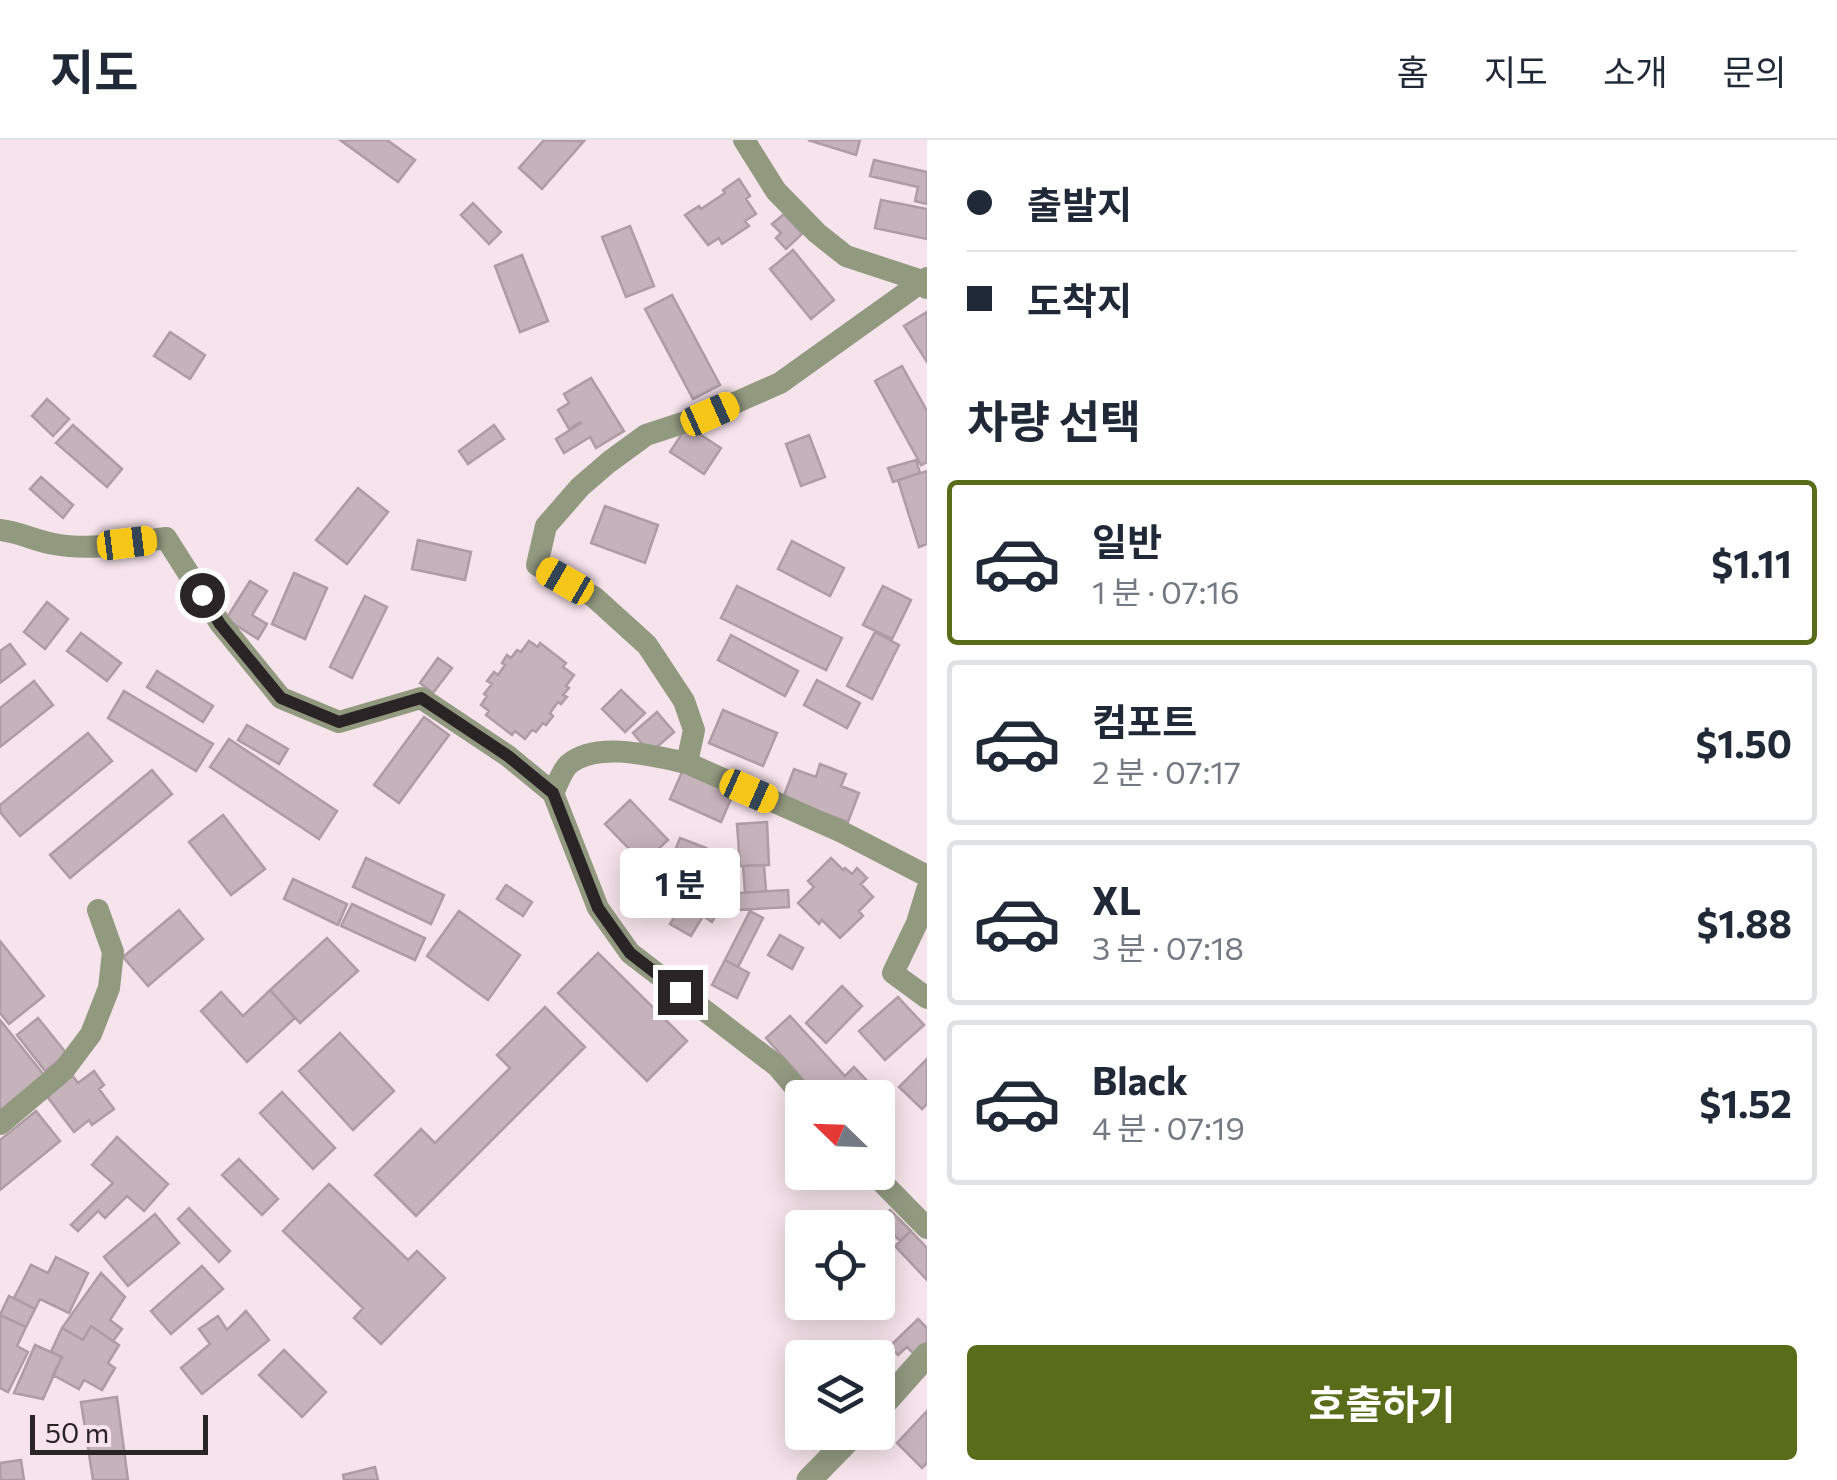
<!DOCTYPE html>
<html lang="ko">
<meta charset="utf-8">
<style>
:root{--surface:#fff;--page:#f2f2f3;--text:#1f2937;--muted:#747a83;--line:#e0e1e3;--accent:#586c19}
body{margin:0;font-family:Commissioner,"Noto Sans KR",sans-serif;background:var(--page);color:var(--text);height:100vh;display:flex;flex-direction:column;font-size:38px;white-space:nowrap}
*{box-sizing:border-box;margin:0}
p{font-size:32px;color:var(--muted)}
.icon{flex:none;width:55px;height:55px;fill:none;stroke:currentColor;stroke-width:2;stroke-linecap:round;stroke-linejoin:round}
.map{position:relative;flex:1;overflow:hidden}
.panel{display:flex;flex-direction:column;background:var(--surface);width:910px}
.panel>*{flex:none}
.top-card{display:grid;align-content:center;height:220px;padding:0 40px;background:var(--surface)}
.needle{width:65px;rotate:293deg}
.fabs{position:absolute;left:785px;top:940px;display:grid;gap:20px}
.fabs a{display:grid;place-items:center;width:110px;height:110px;border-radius:10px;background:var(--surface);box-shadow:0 5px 25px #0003;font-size:50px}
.scale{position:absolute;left:30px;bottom:25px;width:178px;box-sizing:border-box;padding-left:10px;border:5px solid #2b2427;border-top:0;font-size:28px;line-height:35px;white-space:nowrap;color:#2b2427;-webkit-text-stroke:8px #f7e3eb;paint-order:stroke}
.end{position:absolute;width:45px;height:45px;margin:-22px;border:12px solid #2b2427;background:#fff;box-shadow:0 0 0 5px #fff}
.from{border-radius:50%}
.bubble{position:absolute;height:70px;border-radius:10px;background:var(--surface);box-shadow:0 5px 25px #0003;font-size:32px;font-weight:700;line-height:70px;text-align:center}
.car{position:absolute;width:30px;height:60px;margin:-30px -15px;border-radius:12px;box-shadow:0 0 8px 2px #0007;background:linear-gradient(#f5c518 24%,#345 0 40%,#f5c518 0 76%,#345 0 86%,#f5c518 0)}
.top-card b{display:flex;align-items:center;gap:35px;height:95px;font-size:38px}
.top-card b+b{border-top:2px solid var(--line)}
.top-card i{width:25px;height:25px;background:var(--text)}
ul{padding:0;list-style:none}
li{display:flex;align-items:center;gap:30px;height:165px;margin:0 20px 15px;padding:0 20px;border:5px solid var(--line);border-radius:10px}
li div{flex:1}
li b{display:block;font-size:38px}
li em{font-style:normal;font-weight:700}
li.active{border-color:var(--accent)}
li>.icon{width:90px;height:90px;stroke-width:1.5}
h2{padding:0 40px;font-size:45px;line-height:120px}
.primary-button{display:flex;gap:20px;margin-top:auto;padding:20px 40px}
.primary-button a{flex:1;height:115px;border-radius:10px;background:var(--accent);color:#fff;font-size:40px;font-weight:700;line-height:115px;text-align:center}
header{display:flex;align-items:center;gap:60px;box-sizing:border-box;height:140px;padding:0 50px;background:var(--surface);border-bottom:2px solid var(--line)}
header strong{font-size:48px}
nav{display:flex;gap:55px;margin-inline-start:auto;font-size:35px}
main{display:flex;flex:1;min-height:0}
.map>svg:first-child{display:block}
.building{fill:#c6b2ba;stroke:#ae9ba3;stroke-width:2.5}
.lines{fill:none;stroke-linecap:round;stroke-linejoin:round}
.minor{stroke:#91997f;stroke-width:22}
.tertiary{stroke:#91997f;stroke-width:25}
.route{stroke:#2b2427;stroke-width:12}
</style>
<header>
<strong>지도</strong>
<nav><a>홈</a><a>지도</a><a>소개</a><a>문의</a></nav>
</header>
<main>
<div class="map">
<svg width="927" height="1340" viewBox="0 0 927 1340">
<rect width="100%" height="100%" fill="#f7e3eb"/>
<!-- building -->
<path class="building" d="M340,0H387L415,20L398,42Z
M544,0L584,1L542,49L519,28Z
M808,0H860L856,15Z
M874,20L927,32V64L915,61L918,47L870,36Z
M739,39L750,56L746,59L756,74L745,81L749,86L722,104L719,98L708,105L685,75L699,66L701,69L725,53L723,50Z
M881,60L927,69V99L875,88Z
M473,63L501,92L489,104L461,75Z
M784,74L802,94L786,109L776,98L781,93L772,84Z
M630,86L654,146L626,157L602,97Z
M793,110L834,160L811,179L770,129Z
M522,115L548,181L520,192L495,126Z
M672,155L720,245L693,259L645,169Z
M927,172V222L904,186Z
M170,192L205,215L190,239L154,216Z
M902,226L927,271V322L921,325L875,241Z
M591,238L624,291L596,308L590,297L564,313L556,299L581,283L580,282L569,289L558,270L569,263L564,254Z
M47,259L69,279L53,296L32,276Z
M73,285L122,329L107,347L56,303Z
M494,285L504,299L468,324L459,311Z
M687,286L721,308L704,334L670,312Z
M809,295L825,337L801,346L786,304Z
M916,320L920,333L893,342L888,328Z
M927,331V404L919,407L898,340Z
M41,337L73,365L63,378L30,349Z
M358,348L388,372L347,424L316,400Z
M605,366L658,385L645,423L591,403Z
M418,400L471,412L465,440L412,429Z
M792,401L844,428L830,456L778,429Z
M294,433L327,448L305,499L272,484Z
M250,441L267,451L252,475L267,484L258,499L226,479Z
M737,446L842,498L826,530L721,478Z
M883,446L911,460L892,499L863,485Z
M365,456L387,467L352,538L330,527Z
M47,462L68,479L45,509L24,492Z
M875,492L899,505L872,559L847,546Z
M81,493L121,523L107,541L67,511Z
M731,495L798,531L785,556L718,520Z
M529,501L538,507L540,503L566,523L563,527L574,535L566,546L569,548L563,555L567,557L561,564L558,562L550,573L553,576L546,585L543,583L536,592L532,590L525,599L515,591L512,595L486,575L489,571L481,565L487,556L484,554L492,544L487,541L494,532L498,535L505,525L502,523L507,515L511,518L517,510L521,512Z
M10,504L25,524L0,543V511Z
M438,518L452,528L433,553L420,543Z
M157,531L213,566L203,582L147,547Z
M817,540L860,563L847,588L804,565Z
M34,541L53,565L0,607V568Z
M621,550L645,573L625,592L602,569Z
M124,551L213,604L196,631L108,578Z
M723,570L777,593L763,626L709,603Z
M657,572L674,592L650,613L633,593Z
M424,577L449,595L399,663L374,645Z
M247,585L288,609L279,624L238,600Z
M88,593L112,621L20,696L0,672V665Z
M229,599L337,671L319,699L210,627Z
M820,624L846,634L841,646L859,653L848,682L783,658L794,629L816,637Z
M152,630L172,654L70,738L50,715Z
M683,630L734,652L721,682L670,659Z
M630,660L668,700L643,723L605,684Z
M223,675L265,729L231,755L189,702Z
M767,682L769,725L740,726L737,684Z
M680,698L706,708L692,744L666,733Z
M366,718L444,755L431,784L353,747Z
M831,718L843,730L845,728L852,734L857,728L867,738L861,744L873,757L859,771L863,776L840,798L822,780L819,784L798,763L814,747L808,741Z
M764,725L766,751L745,753L743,726Z
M293,739L347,764L338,785L284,759Z
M506,745L532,762L523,776L497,759Z
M683,746L720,768L712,782L703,776L691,796L670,784L682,764L675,759Z
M788,750L789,767L737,770L736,753Z
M352,764L425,798L415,820L341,786Z
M179,770L203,799L148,846L123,817Z
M459,771L520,815L488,860L427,816Z
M750,771L763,778L738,827L725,820Z
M780,795L803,808L792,829L768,815Z
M327,798L358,831L300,883L270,850Z
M0,801L44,856L9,884L0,873Z
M598,813L687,901L647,941L558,853Z
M725,820L749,833L737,858L712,845Z
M842,846L862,866L826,903L806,883Z
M270,850L295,878L247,922L201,871L221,852L243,876Z
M898,857L924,885L885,920L859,891Z
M545,867L585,907L416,1076L375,1035L421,989L435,1003L510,928L497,915Z
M790,876L845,936L854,927L873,947L862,958H820L766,898Z
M38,878L67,914L45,931L17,895Z
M0,880L44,935L0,971Z
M340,893L394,951L353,990L299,931Z
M927,919V964L922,969L899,947Z
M94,931L104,945L99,949L114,969L92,985L89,980L74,992L46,955L72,935L78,943Z
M282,952L335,1008L313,1029L260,973Z
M36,971L60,1001L0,1050V1000Z
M117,997L168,1044L144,1071L127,1056L105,1078L98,1071L78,1091L71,1085L113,1043L92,1025Z
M239,1019L278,1059L262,1075L222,1035Z
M329,1044L408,1120L417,1111L445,1138L381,1204L354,1178L363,1168L283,1091Z
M189,1068L230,1111L219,1122L178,1079Z
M890,1070L911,1091L900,1101L880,1080Z
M155,1074L179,1103L128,1146L104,1117Z
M911,1091L927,1108V1140L895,1106Z
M56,1117L88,1133L69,1173L40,1159L35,1169L14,1158L31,1125L48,1133Z
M202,1126L223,1149L171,1194L151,1171Z
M101,1133L125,1157L110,1180L122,1189L113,1201L91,1186L83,1200L62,1188Z
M9,1156L35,1169L26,1187L0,1175Z
M246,1171L269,1200L202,1254L181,1228L210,1204L199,1189L218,1176L227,1190Z
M0,1175L26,1187L17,1206L28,1212L8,1252L0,1248Z
M918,1179L927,1188V1206L916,1216L907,1207L898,1215L890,1206Z
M91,1186L119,1205L108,1223L115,1228L102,1250L84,1240L79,1249L53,1235L62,1217L51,1212L62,1188L83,1200Z
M35,1205L62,1217L43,1259L14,1253Z
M284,1210L326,1252L302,1277L259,1235Z
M117,1257L128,1340H93L81,1262Z
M927,1271V1323L922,1328L897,1303Z
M21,1320L24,1340H0V1323Z
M375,1327L378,1340H344L343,1335Z"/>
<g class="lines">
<!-- minor -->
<path class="minor" d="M744,0L776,51L817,93L846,116L922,141L927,148
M927,138L780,243L710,274L646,295L609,322L580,347L546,386L537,425L594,457L647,505L684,561L694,590L687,623L842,692L927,736
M0,390C19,392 36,401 54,404C91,411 129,403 166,398L220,483L281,558L339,582L421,558L508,616L553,653C557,645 562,631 568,625C596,600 654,616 687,623
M553,653L598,768L630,813L777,926L804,958
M927,750L917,783L893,833L927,858
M0,984L64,930L91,894L109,848L113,812L98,770
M872,1032L927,1088"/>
<!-- tertiary -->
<path class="tertiary" d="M878,1270L927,1215
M809,1340L856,1292"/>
</g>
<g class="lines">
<!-- route -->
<path class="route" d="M202,455L220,484L281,558L339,582L421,558L508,616L553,653L598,768L630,813L680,852"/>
</g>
</svg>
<div class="fabs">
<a><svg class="needle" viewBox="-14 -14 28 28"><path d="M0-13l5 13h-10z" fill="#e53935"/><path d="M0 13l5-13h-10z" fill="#747a83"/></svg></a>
<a><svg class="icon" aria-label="locate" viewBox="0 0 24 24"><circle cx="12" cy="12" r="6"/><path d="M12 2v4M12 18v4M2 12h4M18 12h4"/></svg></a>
<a><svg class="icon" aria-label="layers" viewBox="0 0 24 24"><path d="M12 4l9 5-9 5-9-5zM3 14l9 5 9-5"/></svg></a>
</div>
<div class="scale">50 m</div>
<i class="end from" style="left:202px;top:455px"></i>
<i class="end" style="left:680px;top:852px"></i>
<div class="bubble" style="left:620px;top:708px;width:120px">1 분</div>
<i class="car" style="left:710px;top:274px;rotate:66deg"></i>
<i class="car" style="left:127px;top:403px;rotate:83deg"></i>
<i class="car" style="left:565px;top:441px;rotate:300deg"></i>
<i class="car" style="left:749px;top:651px;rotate:114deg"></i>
</div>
<section class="panel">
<div class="top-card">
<b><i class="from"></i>출발지</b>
<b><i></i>도착지</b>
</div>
<h2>차량 선택</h2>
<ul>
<li class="active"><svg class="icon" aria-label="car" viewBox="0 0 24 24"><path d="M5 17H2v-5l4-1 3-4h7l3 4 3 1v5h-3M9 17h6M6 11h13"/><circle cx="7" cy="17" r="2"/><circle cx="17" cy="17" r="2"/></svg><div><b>일반</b><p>1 분 · 07:16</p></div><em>$1.11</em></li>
<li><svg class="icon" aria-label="car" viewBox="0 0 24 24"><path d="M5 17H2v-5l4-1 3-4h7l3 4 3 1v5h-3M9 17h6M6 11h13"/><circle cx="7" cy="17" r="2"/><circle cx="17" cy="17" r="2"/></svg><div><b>컴포트</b><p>2 분 · 07:17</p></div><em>$1.50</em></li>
<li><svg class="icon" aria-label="car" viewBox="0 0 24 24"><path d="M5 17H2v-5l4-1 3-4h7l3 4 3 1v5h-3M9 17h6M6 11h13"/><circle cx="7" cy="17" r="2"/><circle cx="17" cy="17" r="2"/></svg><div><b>XL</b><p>3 분 · 07:18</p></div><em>$1.88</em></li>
<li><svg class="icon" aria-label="car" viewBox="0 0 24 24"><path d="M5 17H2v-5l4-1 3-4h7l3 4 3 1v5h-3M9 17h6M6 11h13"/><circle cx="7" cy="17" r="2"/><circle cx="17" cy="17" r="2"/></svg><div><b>Black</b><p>4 분 · 07:19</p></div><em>$1.52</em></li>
</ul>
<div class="primary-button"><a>호출하기</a></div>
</section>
</main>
